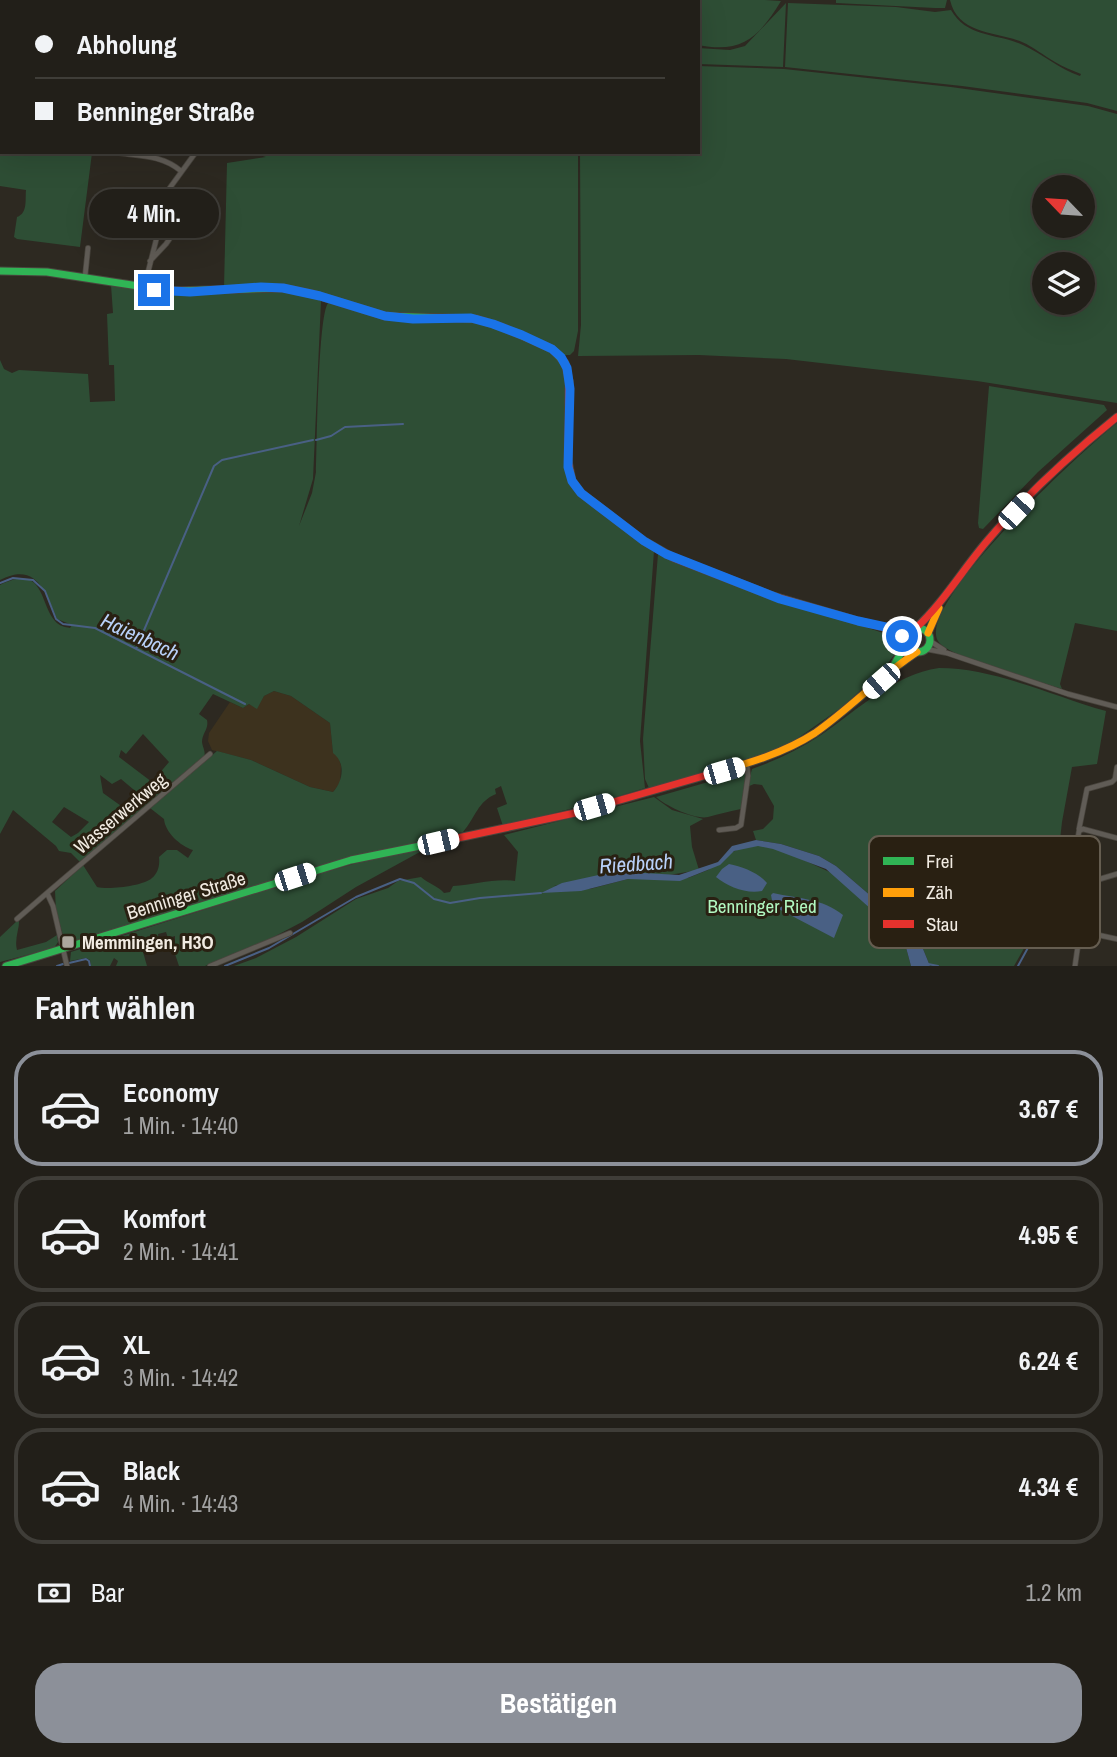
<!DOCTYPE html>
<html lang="de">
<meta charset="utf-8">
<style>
:root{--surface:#221f19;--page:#2a2722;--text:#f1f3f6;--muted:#a2a2a2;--line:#3f3d38;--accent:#8c9099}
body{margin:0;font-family:"Archivo Narrow",sans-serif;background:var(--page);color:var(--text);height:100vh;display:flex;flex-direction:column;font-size:26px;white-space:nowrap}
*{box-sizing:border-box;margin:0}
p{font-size:23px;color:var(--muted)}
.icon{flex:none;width:38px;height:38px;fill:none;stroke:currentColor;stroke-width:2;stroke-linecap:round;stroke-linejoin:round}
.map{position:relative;height:966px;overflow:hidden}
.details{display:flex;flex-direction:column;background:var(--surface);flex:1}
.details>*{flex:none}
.top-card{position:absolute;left:0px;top:0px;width:700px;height:154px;box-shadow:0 7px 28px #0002,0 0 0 2px var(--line);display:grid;align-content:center;height:154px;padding:0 35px;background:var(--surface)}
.needle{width:46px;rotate:295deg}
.buttons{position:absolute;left:1032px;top:175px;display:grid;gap:14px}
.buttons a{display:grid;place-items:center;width:63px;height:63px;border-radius:50%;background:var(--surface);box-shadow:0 7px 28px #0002,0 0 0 2px var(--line);font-size:35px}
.end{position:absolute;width:32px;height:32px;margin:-16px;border:9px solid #1a73e8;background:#fff;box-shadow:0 0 0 4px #fff}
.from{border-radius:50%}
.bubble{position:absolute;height:49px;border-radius:24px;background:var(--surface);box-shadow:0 7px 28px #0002,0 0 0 2px var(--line);font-size:23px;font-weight:800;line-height:49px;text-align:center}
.car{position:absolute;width:21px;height:42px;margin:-21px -10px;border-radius:9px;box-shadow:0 0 5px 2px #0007;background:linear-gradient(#fff 24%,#345 0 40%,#fff 0 76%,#345 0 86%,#fff 0)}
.top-card b{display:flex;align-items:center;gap:24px;height:66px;font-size:26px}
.top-card b+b{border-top:2px solid var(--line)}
.top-card i{width:18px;height:18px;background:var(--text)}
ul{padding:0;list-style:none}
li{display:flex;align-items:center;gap:21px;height:116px;margin:0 14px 10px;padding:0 21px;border:4px solid var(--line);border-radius:28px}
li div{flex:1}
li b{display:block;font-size:26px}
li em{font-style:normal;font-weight:800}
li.selected{border-color:var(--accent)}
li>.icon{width:63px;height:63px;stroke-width:1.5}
h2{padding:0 35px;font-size:32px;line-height:84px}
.pay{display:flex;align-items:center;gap:18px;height:77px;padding:0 35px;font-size:26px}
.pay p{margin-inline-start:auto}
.button{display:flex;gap:14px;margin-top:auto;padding:14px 35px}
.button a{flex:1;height:80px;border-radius:28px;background:var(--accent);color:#fff;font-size:28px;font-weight:800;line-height:80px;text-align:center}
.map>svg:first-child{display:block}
.built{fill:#3d321e}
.green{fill:#2e4e35;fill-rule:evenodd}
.water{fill:#496084}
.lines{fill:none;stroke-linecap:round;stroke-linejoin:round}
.stream{stroke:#496084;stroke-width:2}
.street-casing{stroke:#49453e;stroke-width:6}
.fast-casing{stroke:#49453e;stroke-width:9}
.slow-casing{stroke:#49453e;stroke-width:9}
.jam-casing{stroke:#49453e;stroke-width:9}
.street{stroke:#605c56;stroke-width:4.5}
.fast{stroke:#30b455;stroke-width:7}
.slow{stroke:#ff9f0a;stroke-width:7}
.jam{stroke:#e5322d;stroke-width:7}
.route{stroke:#1a73e8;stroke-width:9}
.poi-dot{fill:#aca79e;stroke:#292012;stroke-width:2.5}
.labels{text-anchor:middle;stroke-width:6;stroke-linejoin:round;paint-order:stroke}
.street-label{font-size:19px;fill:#f1ebe2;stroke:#292012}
.park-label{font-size:19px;fill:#b1f8c1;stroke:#292012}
.poi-label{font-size:19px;font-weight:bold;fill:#f1ebe2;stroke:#292012;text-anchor:start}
.water-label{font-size:21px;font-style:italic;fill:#b9d1f9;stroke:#292012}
.key{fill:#292012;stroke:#655d50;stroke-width:2}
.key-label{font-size:19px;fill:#f1ebe2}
</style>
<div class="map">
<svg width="1117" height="966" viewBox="0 0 1117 966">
<rect width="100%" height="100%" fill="#2d2921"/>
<!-- built -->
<path class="built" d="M274,691L291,696L330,723L333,752L339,758L341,766L340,783L333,792L310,787L251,760L212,750L208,741L209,733L230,702L243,708L249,704L257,708L264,696Z"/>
<!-- green -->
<path class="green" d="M31,0H227L31,2Z
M231,0H555L230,2Z
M653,0H765L781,1C759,37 742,54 698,45V2Z
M836,0H947L945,8H935L836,3Z
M950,0H1117V111L1087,103L962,86L785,67L788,3L896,7L935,12L951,10C967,38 997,33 1023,45C1043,54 1059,69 1080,76L1081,74C1072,70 1063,67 1055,62C1044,56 1034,47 1022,42C996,31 958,35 950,0Z
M786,3L783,67L698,64V48L730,50L745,46Z
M0,15L2,152L92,153L80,247L17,239L14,237L17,217C28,213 25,200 26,190L0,186Z
M698,66L784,69L951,87L1088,106L1117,114V403L977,381L786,359L699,355L578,356L581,325L580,152H698ZM1083,187V226H1045V187ZM1083,264V303H1045V264Z
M250,152H578V331L574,351L570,355H564L468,315L409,316L389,314L271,285L224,287L227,163L266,157Z
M111,285C137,290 161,294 187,294C226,294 287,281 321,301L313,479L299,526L312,493L316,472C317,445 318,317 328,303L365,314L397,320H449L482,322L549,350L559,359L566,372L570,482L654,551L640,741L645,788L609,799L503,826L497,808L507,804L501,786L495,789L496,794C478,801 475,818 463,832L347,858L76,942H65L56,911L55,891L83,865L97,887C109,890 143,886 152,878C158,873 160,865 159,857L167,850H177L188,858L193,850C180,846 165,832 164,819L150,808L217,751L251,760L310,787L333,792C343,781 346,763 333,753L330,723L291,696L274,691L264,696L257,709L249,704L243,708L213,694L199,714L207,720C209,729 202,733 202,742C203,749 206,751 204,758L80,862L71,853L59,851L56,846L13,810L0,834V585C45,563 39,603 55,621C59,626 65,627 70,628L72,625L57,619C46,592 36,561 0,580V360L4,369L12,373L19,370L88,374L90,402L115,401L114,365H109L107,314L113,313ZM143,734L169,762L152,782L119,757L121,750L126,754ZM100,775L112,784L121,779L140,795L139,805L135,809L132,806L124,808L103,793ZM64,807L89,822L78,833L71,837L52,822Z
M989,386L1104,405L1107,410L1038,472L983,529L979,528L978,523Z
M1117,423V631L1075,623L1060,684L1062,689C1039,681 948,658 938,641C915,604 1086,447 1117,423Z
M658,554L691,568L886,634L898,650L882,671L842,707L791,743L759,757L649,788L645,779L643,739Z
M939,668C994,668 1053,696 1106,711L1097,764L1072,767L1062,822L1054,893L973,919H964L953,908C952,896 956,883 964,874L962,868L958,873L937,880L922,897L927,904L925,909L943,922L942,926L952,930L963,922H972L1053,897L1014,966H930L921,944L914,933L836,866L819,856L781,844L756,840L753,831L763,829L773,819L774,806L762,785L754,784L747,787L752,769C777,760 800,749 821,735C859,709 893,675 939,668Z
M743,772L746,775L741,809C730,811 719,814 708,817C695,820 666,806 656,797Z
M654,797L672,810L703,819L690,826L692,847L699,870L669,875L619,872L554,886L590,889L628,879L688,878L708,870L730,853L751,844L782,850L836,875L904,940L911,966H234L256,958L296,937L356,899L388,888L398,881L421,877C429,884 438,886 444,893L450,892L453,886C474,885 495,878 515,881L518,852L504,835Z
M429,847L356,887L302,922L264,942L205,966H179L175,954V936L168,938L166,932L158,934L159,940L139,943L138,947L143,952L147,966H116L118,961L114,958L110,966H91L90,960L86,958L70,961L71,952L304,878L378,857Z
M19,919C20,928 14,938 17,950L46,942L57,935L58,942L54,948L0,962V937Z"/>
<!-- water -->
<path class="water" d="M756,840L781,844L819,856L836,866L914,933L921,944L930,966H911L904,940L899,934L826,869L773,849L758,846L734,851L720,865L680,881L628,879L581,891L541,893L562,883L603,874L627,872L679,875L718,862L732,846Z
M729,864C742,867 758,872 767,883L762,891C746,894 728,887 716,877L722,869Z
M773,893C799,899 822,898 843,915L834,938L773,906L771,895Z"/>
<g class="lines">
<!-- stream -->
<path class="stream" d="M316,440L331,436L345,427L403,424
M0,583L13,578L33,580L45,591L56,619L63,624L95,628L245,704
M136,649L214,466L222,460L313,440
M69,963L86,959L89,961L90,966
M928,964L938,966
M57,966L63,964
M225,966L269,948L356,897L400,879L414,883L434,899L450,903L480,898L541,893
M1018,966L1053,902"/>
<defs>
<path id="street" d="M228,2L229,0
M0,13H2
M112,152C136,156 161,154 181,171
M150,261L166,244L194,203
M85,277L88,248
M144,288L169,189L196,152
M896,630L905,639
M930,641L944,650
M926,649L947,653L1068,694L1117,707
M1079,829L1087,789L1112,782L1115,779L1117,767
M719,830L736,828L741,825L748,776L747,765
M1117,838L1083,829L1079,831L1070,888L1117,874
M17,919L47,893
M67,966L53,906L47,893L210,754
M210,966L290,933
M1075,966L1080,931L1117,939"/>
<path id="fast" d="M0,271L47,272L171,291L283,288L313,294L385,316L477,319L502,327L552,349L565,363L569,381
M906 640a12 12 0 1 1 24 0a12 12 0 1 1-24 0Z
M894,665L906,644
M6,966L351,860L425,845"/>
<path id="slow" d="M928,633L939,608
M714,773C749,763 784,753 815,733C851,708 880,676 917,652"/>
<path id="jam" d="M569,381L568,461L572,481L581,493L644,541L674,558L770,595L858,621L895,630H910
M916,628C944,602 963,569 988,540C1026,495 1071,454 1117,417
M425,845L575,813L714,773"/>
</defs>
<!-- street casing -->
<use href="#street" class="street-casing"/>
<!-- fast casing -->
<use href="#fast" class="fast-casing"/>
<!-- slow casing -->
<use href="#slow" class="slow-casing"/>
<!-- jam casing -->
<use href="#jam" class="jam-casing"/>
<!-- street -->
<use href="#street" class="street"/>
<!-- fast -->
<use href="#fast" class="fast"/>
<!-- slow -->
<use href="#slow" class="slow"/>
<!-- jam -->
<use href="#jam" class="jam"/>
</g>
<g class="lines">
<!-- route -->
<path class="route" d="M154,290L190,292L261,287L283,288L320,296L385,316L413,319L471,318L493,324L522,335L552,349L561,357L567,368L570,389L568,467L572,481L581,493L644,541L666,554L780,599L858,621L895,629L910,630L905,639L902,636"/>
</g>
<!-- markers -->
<rect class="poi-dot" x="61" y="935" width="14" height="14" rx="3.5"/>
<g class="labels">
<!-- street labels -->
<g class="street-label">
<text transform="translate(120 813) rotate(-40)" y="7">Wasserwerkweg</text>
<text transform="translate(186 895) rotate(-17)" y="7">Benninger Straße</text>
</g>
<!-- park labels -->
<g class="park-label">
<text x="762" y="913">Benninger Ried</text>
</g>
<!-- poi labels -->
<g class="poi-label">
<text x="82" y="949">Memmingen, H3O</text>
</g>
<!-- water labels -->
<g class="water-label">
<text transform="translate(140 637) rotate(25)" y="7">Haienbach</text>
<text transform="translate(636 864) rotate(-4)" y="7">Riedbach</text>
</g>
</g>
<!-- legend -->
<rect x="869" y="836" width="231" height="112" rx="10" class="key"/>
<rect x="883" y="857" width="31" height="8" fill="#30b455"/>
<rect x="883" y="888" width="31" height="9" fill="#ff9f0a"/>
<rect x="883" y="920" width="31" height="8" fill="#e5322d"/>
<g class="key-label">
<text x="926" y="868">Frei</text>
<text x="926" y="899">Zäh</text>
<text x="926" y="931">Stau</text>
</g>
</svg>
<div class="buttons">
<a><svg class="needle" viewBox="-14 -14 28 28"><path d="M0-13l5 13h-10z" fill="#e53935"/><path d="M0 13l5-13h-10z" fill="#a2a2a2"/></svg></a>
<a><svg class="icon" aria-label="layers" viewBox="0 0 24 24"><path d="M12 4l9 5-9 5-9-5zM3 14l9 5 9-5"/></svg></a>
</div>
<i class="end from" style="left:902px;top:636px"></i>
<i class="end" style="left:154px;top:290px"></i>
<div class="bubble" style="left:89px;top:189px;width:130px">4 Min.</div>
<i class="car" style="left:1016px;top:511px;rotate:43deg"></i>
<i class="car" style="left:881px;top:681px;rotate:229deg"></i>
<i class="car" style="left:724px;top:771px;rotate:74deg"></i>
<i class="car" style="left:594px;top:807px;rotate:74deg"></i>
<i class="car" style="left:438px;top:842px;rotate:77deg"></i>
<i class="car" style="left:295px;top:877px;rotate:72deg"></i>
<div class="top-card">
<b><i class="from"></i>Abholung</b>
<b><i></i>Benninger Straße</b>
</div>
</div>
<section class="details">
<h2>Fahrt wählen</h2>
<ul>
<li class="selected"><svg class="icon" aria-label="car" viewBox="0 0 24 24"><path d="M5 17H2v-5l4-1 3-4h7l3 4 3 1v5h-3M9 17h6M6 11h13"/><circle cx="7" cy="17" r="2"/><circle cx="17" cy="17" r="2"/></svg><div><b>Economy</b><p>1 Min. · 14:40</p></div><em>3.67 €</em></li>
<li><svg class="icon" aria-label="car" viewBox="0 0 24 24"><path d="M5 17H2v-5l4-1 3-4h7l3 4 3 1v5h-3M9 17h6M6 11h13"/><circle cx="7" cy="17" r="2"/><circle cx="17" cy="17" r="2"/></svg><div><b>Komfort</b><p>2 Min. · 14:41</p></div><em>4.95 €</em></li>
<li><svg class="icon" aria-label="car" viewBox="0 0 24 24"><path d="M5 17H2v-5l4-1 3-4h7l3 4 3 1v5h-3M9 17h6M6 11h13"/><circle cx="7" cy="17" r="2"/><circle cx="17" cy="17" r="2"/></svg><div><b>XL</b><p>3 Min. · 14:42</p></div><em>6.24 €</em></li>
<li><svg class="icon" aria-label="car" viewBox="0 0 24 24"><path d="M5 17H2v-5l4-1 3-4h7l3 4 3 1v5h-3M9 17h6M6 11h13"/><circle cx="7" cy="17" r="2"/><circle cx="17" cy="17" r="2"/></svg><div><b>Black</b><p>4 Min. · 14:43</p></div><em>4.34 €</em></li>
</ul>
<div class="pay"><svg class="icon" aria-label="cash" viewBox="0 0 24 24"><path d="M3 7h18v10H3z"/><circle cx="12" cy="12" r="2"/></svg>Bar<p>1.2 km</p></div>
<div class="button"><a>Bestätigen</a></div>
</section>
